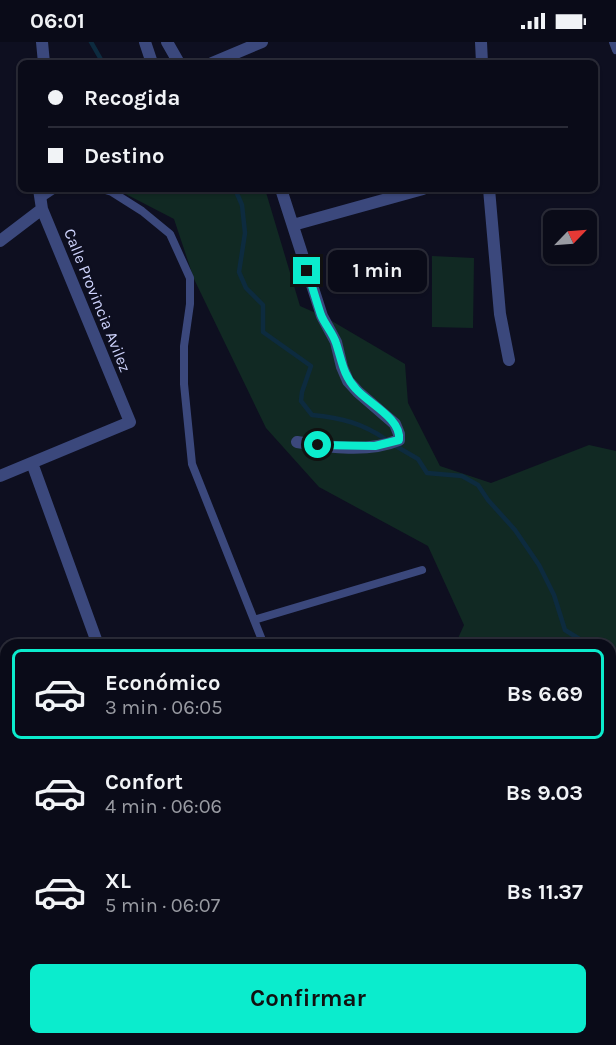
<!DOCTYPE html>
<html lang="es">
<meta charset="utf-8">
<style>
:root{--surface:#0a0b18;--page:#131421;--text:#f1f3f6;--muted:#999ba2;--line:#2a2b37;--accent:#0beccd}
body{margin:0;font-family:Karla,sans-serif;background:var(--page);color:var(--text);height:100vh;display:flex;flex-direction:column;font-size:22px;white-space:nowrap}
*{box-sizing:border-box;margin:0}
p{font-size:20px;color:var(--muted)}
.icon{flex:none;width:33px;height:33px;fill:none;stroke:currentColor;stroke-width:2;stroke-linecap:round;stroke-linejoin:round}
.map{position:relative;flex:1;overflow:hidden}
.sheet{position:absolute;left:0px;top:597px;width:616px;height:406px;display:flex;flex-direction:column;background:var(--surface);border-radius:18px 18px 0 0;box-shadow:0 2px 4px #0004,0 0 0 2px var(--line)}
.sheet>*{flex:none}
.top-card{position:absolute;left:18px;top:18px;width:580px;height:132px;border-radius:9px;box-shadow:0 2px 4px #0004,0 0 0 2px var(--line);display:grid;align-content:center;height:132px;padding:0 30px;background:var(--surface)}
.needle{width:39px;rotate:65deg}
.controls{position:absolute;left:543px;top:168px;display:grid;gap:12px}
.controls a{display:grid;place-items:center;width:54px;height:54px;border-radius:9px;background:var(--surface);box-shadow:0 2px 4px #0004,0 0 0 2px var(--line);font-size:30px}
.end{position:absolute;width:27px;height:27px;margin:-14px;border:8px solid #0beccd;background:#111;box-shadow:0 0 0 3px #111}
.from{border-radius:50%}
.bubble{position:absolute;height:42px;border-radius:9px;background:var(--surface);box-shadow:0 2px 4px #0004,0 0 0 2px var(--line);font-size:20px;font-weight:700;line-height:42px;text-align:center}
.top-card b{display:flex;align-items:center;gap:21px;height:57px;font-size:22px}
.top-card b+b{border-top:2px solid var(--line)}
.top-card i{width:15px;height:15px;background:var(--text)}
ul{padding:10px 0 0;list-style:none}
li{display:flex;align-items:center;gap:18px;height:90px;margin:0 12px 9px;padding:0 18px;border:3px solid transparent;border-radius:9px}
li div{flex:1}
li b{display:block;font-size:22px}
li em{font-style:normal;font-weight:700}
li.on{border-color:var(--accent)}
li>.icon{width:54px;height:54px;stroke-width:1.5}
.cta{display:flex;gap:12px;margin-top:auto;padding:12px 30px}
.cta a{flex:1;height:69px;border-radius:9px;background:var(--accent);color:#111;font-size:24px;font-weight:700;line-height:69px;text-align:center}
.status{display:flex;justify-content:space-between;align-items:center;height:42px;padding:0 30px;background:var(--surface);direction:ltr}
.status svg{height:16px;fill:currentColor}
.map>svg:first-child{display:block}
.green{fill:#112923}
.lines{fill:none;stroke-linecap:round;stroke-linejoin:round}
.stream{stroke:#0d2b3f;stroke-width:4.5}
.service{stroke:#3b487c;stroke-width:8}
.minor{stroke:#3b487c;stroke-width:12}
.tertiary{stroke:#3b487c;stroke-width:12}
.route{stroke:#0beccd;stroke-width:8}
.labels{text-anchor:middle;stroke-width:4.5;stroke-linejoin:round;paint-order:stroke}
.street-label{font-size:16px;fill:#cfd4fd;stroke:#0e0f20}
</style>
<div class="status"><b>06:01</b><svg viewBox="0 0 49 12"><path d="M0 12V9h3v3zM5 12V6h3v6zM10 12V3h3v9zM15 12V0h3v12zM26 1h20v11H26zM47 4h2v5h-2z"/></svg></div>
<div class="map">
<svg width="616" height="1003" viewBox="0 0 616 1003">
<rect width="100%" height="100%" fill="#0e0f20"/>
<!-- green -->
<path class="green" d="M116,147H265L300,264L325,275L405,322L408,361L440,424L491,441L589,403L616,409V771H610V603H455L464,583L428,504L319,445L266,386L194,237L174,177Z
M432,214L474,216L473,286L432,285Z
M616,882V1003H543L539,998H610V888Z"/>
<g class="lines">
<!-- stream -->
<path class="stream" d="M91,0L103,21
M235,147L242,163L245,191L239,230L246,246L263,263V290L311,324L302,350L301,359L312,373C342,376 362,381 387,398
M394,403L418,417L427,431L462,434L478,443L488,458L515,488L539,523L554,553L565,588L589,603
M610,615L616,618"/>
<!-- service -->
<path class="service" d="M613,0L616,8
M102,147L112,150L142,169L170,192L190,236V262L184,304V342L192,422L264,603
M40,157L55,147
M254,578L422,528
M610,866L616,864
M491,1003L495,998"/>
<!-- minor -->
<path class="minor" d="M167,0L179,21
M481,0L482,21
M212,21L262,0
M281,147L322,274L336,300L342,325L348,339L358,350L395,382L399,392V398C368,411 329,405 297,400
M489,147L500,272L509,318
M293,183L423,147
M0,199L42,167
M32,421L98,603
M0,434L130,380L42,167L39,147
M0,774L4,784
M0,804L6,821
M0,927L6,924
M157,998L159,1003
M253,1003L255,998
M385,1003L389,998"/>
<!-- tertiary -->
<path class="tertiary" d="M42,0L44,21
M145,0L152,21"/>
</g>
<g class="lines">
<!-- route -->
<path class="route" d="M307,229C312,243 316,258 321,273C325,283 333,291 336,301C342,319 343,333 356,347C368,361 402,377 399,398L375,404L318,403"/>
</g>
<g class="labels">
<!-- street labels -->
<g class="street-label">
<text transform="translate(98 258) rotate(68)" y="6">Calle Provincia Avilez</text>
</g>
</g>
</svg>
<div class="controls">
<a><svg class="needle" viewBox="-14 -14 28 28"><path d="M0-13l5 13h-10z" fill="#e53935"/><path d="M0 13l5-13h-10z" fill="#999ba2"/></svg></a>
</div>
<i class="end from" style="left:318px;top:403px"></i>
<i class="end" style="left:307px;top:229px"></i>
<div class="bubble" style="left:328px;top:208px;width:99px">1 min</div>
<div class="top-card">
<b><i class="from"></i>Recogida</b>
<b><i></i>Destino</b>
</div>
<section class="sheet">
<ul>
<li class="on"><svg class="icon" aria-label="car" viewBox="0 0 24 24"><path d="M5 17H2v-5l4-1 3-4h7l3 4 3 1v5h-3M9 17h6M6 11h13"/><circle cx="7" cy="17" r="2"/><circle cx="17" cy="17" r="2"/></svg><div><b>Económico</b><p>3 min · 06:05</p></div><em>Bs 6.69</em></li>
<li><svg class="icon" aria-label="car" viewBox="0 0 24 24"><path d="M5 17H2v-5l4-1 3-4h7l3 4 3 1v5h-3M9 17h6M6 11h13"/><circle cx="7" cy="17" r="2"/><circle cx="17" cy="17" r="2"/></svg><div><b>Confort</b><p>4 min · 06:06</p></div><em>Bs 9.03</em></li>
<li><svg class="icon" aria-label="car" viewBox="0 0 24 24"><path d="M5 17H2v-5l4-1 3-4h7l3 4 3 1v5h-3M9 17h6M6 11h13"/><circle cx="7" cy="17" r="2"/><circle cx="17" cy="17" r="2"/></svg><div><b>XL</b><p>5 min · 06:07</p></div><em>Bs 11.37</em></li>
</ul>
<div class="cta"><a>Confirmar</a></div>
</section>
</div>
